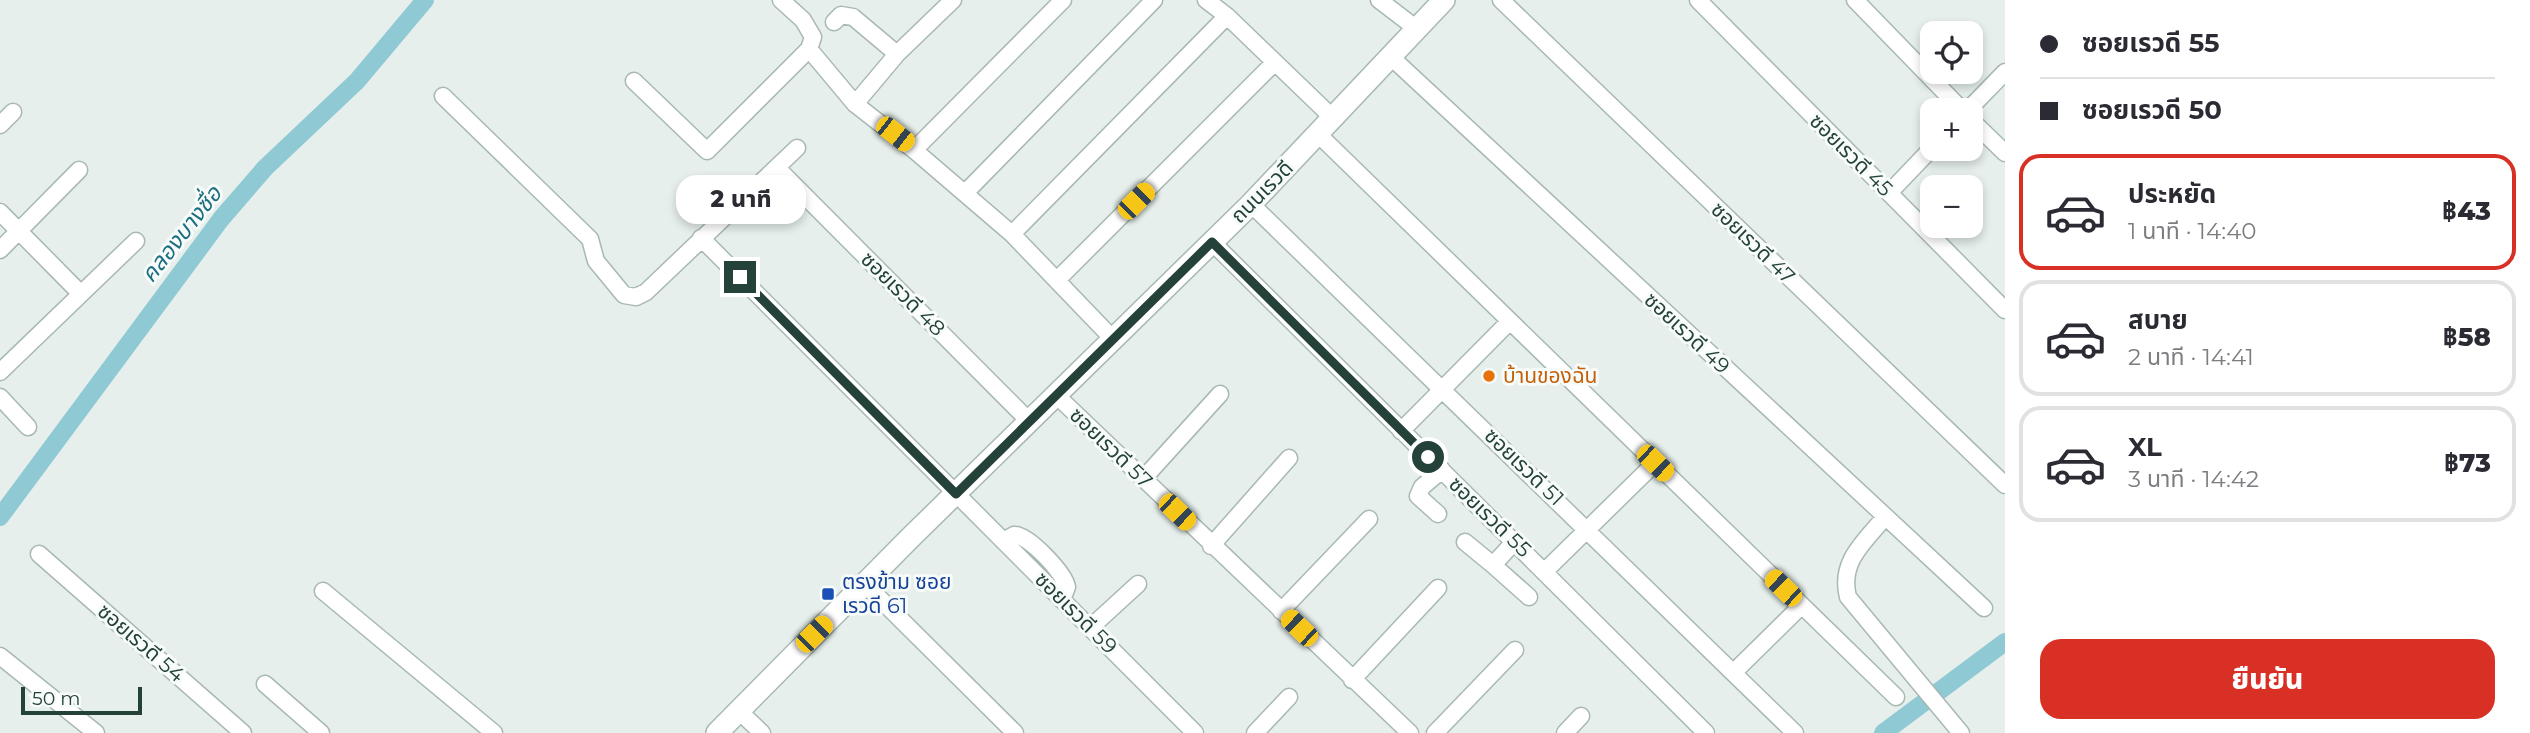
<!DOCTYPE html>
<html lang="th">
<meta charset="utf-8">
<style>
:root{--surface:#fff;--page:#f2f2f3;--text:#2b2b33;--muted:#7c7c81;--line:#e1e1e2;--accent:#d93025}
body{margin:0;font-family:Montserrat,"Noto Sans Thai",sans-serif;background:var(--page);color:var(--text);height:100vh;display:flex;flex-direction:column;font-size:26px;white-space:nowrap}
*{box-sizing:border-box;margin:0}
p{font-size:23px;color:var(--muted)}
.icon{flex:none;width:38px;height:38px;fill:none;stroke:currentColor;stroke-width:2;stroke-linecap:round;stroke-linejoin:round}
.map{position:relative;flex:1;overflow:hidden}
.details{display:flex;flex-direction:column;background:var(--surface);width:525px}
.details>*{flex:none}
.top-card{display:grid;align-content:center;height:154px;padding:0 35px;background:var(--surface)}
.tools{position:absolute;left:1920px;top:21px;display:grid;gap:14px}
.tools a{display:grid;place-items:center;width:63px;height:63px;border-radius:14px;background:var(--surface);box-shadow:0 4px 10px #0003;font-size:35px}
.scale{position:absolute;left:21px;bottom:18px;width:121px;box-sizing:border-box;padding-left:7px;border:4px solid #24423a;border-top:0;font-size:19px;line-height:24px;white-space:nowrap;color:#24423a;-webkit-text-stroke:5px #f7fbf9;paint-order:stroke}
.end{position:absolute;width:32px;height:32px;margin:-16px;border:9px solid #24423a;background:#fff;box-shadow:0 0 0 4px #fff}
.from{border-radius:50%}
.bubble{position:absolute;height:49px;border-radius:21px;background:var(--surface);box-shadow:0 4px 10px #0003;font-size:23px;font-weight:800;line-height:49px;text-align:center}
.car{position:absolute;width:21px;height:42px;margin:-21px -10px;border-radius:9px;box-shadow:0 0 5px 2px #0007;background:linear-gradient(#f5c518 24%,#345 0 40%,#f5c518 0 76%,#345 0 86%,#f5c518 0)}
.top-card b{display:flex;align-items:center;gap:24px;height:66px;font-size:26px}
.top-card b+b{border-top:2px solid var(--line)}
.top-card i{width:18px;height:18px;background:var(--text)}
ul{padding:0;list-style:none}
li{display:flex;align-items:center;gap:21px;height:116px;margin:0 14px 10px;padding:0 21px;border:4px solid var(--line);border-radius:21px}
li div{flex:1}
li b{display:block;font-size:26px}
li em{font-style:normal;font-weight:800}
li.current{border-color:var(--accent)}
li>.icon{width:63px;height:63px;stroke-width:1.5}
.action{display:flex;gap:14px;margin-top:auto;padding:14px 35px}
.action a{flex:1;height:80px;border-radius:21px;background:var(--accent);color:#fff;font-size:28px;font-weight:800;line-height:80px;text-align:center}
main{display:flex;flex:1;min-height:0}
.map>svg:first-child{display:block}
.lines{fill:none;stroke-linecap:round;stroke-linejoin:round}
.canal{stroke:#8ec9d4;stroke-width:18}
.minor-casing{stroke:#a8b8b2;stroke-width:19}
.tertiary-casing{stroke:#a8b8b2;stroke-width:24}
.minor{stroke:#fff;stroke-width:16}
.tertiary{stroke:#fff;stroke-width:21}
.route{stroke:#24423a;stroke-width:9}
.food-dot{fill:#e8710a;stroke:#f7fbf9;stroke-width:2.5}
.transit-dot{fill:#1a4fb4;stroke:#f7fbf9;stroke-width:2.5}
.labels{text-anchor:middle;stroke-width:6;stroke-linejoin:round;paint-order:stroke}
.street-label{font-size:21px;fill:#24423a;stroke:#f7fbf9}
.food-label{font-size:21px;fill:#c56008;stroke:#f7fbf9;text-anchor:start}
.transit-label{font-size:21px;fill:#164399;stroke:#f7fbf9;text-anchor:start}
.water-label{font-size:23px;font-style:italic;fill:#1c6f80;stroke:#f7fbf9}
</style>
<main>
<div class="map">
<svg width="2005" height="733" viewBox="0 0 2005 733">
<rect width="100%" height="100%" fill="#e6efeb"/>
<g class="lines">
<!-- canal -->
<path class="canal" d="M0,517L221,219L265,168L357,81L425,0
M1883,733L2005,642"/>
<defs>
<path id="minor" d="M1206,0L1227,16L1334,119
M1379,0L1417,29
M1501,0L2005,485
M1698,0L2005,310
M1855,0L1962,110
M834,22L841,15L853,17L897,54
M809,49L855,104L914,150L1012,234L1113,339
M1391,57L1984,608
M634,81L707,151L809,49L813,37L803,20L781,0
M443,96L590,239L596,261L624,295L636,297L646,292L797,148
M855,104L897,54L953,0
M1968,110L2005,72
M1970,119L2005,153
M0,125L13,112
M1319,135L1896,697
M914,150L1063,0
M777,168L1029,421
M965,193L1154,0
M1889,193L1932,148
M1251,204L1795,733
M0,212L81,294
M1012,234L1227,16
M701,238L1195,733
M1212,242L1706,733
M0,250L79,170
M1057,280L1274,63
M0,372L136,241
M1056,395L1410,733
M0,397L28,427
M1401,431L1509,322
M1143,479L1220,394
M1438,514L1418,496L1422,487L1442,470
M1885,517C1864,542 1839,562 1848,597L1961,733
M1003,541L1014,535C1028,534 1065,574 1067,587L1062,600
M1515,541L1493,565L1529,597
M1465,542L1493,565
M1211,546L1289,458
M39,554L243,733
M1545,571L1655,463
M864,583L1015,733
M323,591L494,733
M1281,611L1369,519
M1090,628L1138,584
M0,656L96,733
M1734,672L1801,606
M1352,680L1438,588
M265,684L321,733
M739,711L762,733
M1255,733L1289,697
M1435,733L1515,650
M1565,733L1581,716"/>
<path id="tertiary" d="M717,733L910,538L1251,204L1444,0"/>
</defs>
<!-- minor casing -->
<use href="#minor" class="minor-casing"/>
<!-- tertiary casing -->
<use href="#tertiary" class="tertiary-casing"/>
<!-- minor -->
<use href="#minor" class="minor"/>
<!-- tertiary -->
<use href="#tertiary" class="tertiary"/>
</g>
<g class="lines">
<!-- route -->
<path class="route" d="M740,277L956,494L1212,242L1428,457"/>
</g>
<!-- markers -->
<circle class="food-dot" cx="1489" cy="376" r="7"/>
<rect class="transit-dot" x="821" y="587" width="14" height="14" rx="3.5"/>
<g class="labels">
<!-- street labels -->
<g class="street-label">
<text transform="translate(1851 155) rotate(45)" y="7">ซอยเรวดี 45</text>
<text transform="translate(1262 192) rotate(-45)" y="7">ถนนเรวดี</text>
<text transform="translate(1753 243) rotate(44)" y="7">ซอยเรวดี 47</text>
<text transform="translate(903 294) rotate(45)" y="7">ซอยเรวดี 48</text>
<text transform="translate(1687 333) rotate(43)" y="7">ซอยเรวดี 49</text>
<text transform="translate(1111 448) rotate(44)" y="7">ซอยเรวดี 57</text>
<text transform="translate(1524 467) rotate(44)" y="7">ซอยเรวดี 51</text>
<text transform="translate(1490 517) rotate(44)" y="7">ซอยเรวดี 55</text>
<text transform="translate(1076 613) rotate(45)" y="7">ซอยเรวดี 59</text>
<text transform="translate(141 643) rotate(41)" y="7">ซอยเรวดี 54</text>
</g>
<!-- food labels -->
<g class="food-label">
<text x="1503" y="383">บ้านของฉัน</text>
</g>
<!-- transit labels -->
<g class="transit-label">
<text x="842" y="589">ตรงข้าม ซอย<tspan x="842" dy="24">เรวดี 61</tspan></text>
</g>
<!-- water labels -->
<g class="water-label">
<text transform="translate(181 234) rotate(-52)" y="8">คลองบางซื่อ</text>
</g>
</g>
</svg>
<div class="tools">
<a><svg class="icon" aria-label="locate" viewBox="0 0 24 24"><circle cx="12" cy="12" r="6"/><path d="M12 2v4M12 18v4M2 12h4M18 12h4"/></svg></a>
<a>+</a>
<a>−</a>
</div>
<div class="scale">50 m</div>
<i class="end from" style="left:1428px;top:457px"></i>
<i class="end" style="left:740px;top:277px"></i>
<div class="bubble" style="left:676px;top:175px;width:130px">2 นาที</div>
<i class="car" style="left:895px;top:134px;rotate:128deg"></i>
<i class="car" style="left:1136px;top:201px;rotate:45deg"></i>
<i class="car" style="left:1655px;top:463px;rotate:134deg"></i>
<i class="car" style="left:1177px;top:512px;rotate:134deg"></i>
<i class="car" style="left:1783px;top:588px;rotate:314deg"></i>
<i class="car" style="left:1299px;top:628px;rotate:314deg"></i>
<i class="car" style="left:814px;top:634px;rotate:45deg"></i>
</div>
<section class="details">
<div class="top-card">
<b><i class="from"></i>ซอยเรวดี 55</b>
<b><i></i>ซอยเรวดี 50</b>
</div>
<ul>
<li class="current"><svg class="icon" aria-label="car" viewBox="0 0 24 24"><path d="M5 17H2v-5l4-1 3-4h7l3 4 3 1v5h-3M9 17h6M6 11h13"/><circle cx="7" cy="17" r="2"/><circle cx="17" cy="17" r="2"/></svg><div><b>ประหยัด</b><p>1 นาที · 14:40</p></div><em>฿43</em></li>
<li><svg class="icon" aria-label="car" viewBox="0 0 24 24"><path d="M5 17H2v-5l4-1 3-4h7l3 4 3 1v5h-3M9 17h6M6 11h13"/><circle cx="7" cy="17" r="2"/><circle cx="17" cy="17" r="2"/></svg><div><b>สบาย</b><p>2 นาที · 14:41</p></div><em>฿58</em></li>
<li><svg class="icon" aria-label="car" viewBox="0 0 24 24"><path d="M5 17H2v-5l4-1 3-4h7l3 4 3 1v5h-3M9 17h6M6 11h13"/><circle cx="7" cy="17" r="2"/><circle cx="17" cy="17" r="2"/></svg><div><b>XL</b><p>3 นาที · 14:42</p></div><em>฿73</em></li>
</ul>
<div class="action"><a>ยืนยัน</a></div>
</section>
</main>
